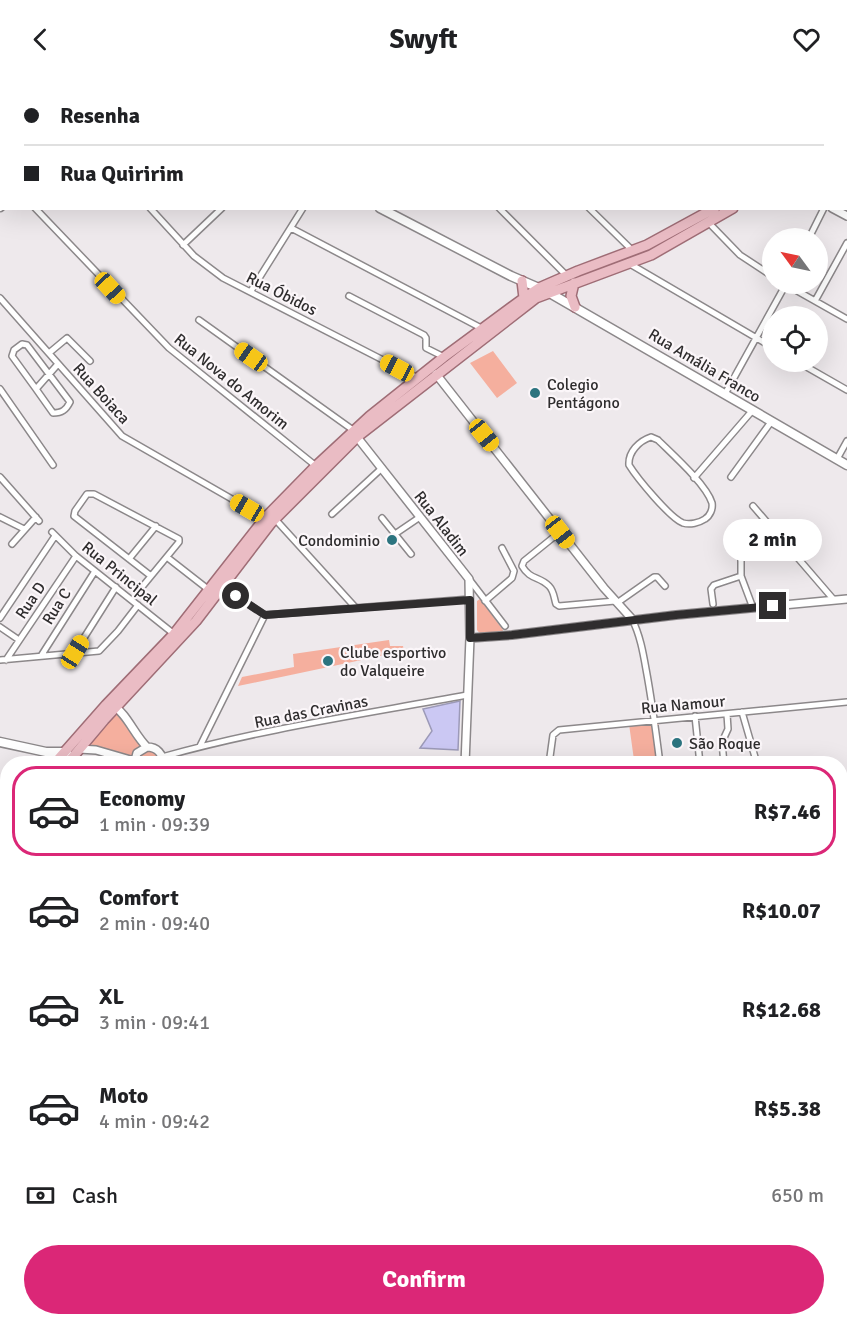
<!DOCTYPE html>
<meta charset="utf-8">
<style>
:root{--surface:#fff;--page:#f2f2f2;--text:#202124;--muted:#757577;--line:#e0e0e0;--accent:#db2777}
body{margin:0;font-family:Signika,sans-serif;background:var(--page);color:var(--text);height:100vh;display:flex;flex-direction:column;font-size:22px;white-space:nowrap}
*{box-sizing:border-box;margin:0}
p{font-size:20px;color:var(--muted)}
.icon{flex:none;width:33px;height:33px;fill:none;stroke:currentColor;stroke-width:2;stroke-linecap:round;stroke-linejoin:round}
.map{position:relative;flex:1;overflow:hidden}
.drawer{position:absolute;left:0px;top:678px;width:848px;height:570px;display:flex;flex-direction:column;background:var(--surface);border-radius:24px 24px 0 0;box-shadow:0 6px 24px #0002}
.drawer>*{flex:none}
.hud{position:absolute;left:0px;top:0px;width:848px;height:132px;box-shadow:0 6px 24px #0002;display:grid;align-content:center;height:132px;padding:0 24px;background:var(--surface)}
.needle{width:39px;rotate:303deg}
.buttons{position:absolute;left:762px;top:150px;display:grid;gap:12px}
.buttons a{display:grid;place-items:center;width:66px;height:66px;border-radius:50%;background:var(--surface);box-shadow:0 6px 24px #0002;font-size:30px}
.end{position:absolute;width:27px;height:27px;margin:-14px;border:8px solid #2f2d2e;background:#fff;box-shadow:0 0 0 3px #fff}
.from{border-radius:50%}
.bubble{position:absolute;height:42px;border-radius:21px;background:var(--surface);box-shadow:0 6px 24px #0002;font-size:20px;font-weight:700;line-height:42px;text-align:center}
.car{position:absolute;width:18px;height:36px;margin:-18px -9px;border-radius:8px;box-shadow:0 0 4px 2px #0007;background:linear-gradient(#f5c518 24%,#345 0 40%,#f5c518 0 76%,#345 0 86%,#f5c518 0)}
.hud b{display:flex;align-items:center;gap:21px;height:57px;font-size:22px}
.hud b+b{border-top:2px solid var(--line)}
.hud i{width:15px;height:15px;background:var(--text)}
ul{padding:10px 0 0;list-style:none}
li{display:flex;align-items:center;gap:18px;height:90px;margin:0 12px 9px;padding:0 12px;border:3px solid transparent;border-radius:24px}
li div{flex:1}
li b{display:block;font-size:22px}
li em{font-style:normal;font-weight:700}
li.on{border-color:var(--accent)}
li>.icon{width:54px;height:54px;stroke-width:1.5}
.pay{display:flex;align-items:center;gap:15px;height:66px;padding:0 24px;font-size:22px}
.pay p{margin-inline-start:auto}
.action{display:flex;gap:12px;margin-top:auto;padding:12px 24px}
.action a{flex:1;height:69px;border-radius:36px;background:var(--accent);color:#fff;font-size:24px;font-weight:700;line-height:69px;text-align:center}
header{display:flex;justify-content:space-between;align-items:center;height:78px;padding:0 24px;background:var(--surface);font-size:27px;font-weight:700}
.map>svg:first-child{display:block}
.green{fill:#f5af9e}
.water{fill:#cbc8f3;stroke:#9c9ab8;stroke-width:1.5}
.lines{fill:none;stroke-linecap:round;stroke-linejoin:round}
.minor-casing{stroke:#8c888a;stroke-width:8}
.tertiary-casing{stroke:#8c888a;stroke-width:10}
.secondary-casing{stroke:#8c888a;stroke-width:11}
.primary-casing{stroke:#9f6d76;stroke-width:12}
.minor{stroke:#fff;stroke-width:5}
.tertiary{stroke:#fff;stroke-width:7}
.secondary{stroke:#fff;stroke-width:8}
.primary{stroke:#eabcc4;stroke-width:9}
.route{stroke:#2f2d2e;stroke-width:8}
.poi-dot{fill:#2c747f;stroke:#fbf6f9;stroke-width:2}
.labels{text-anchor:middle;stroke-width:4.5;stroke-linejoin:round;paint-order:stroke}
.street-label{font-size:16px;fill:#2f2d2e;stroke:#fbf6f9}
.poi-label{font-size:16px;fill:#2f2d2e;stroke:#fbf6f9;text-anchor:start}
</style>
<header><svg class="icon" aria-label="back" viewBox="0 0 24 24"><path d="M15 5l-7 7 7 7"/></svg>Swyft<svg class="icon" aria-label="heart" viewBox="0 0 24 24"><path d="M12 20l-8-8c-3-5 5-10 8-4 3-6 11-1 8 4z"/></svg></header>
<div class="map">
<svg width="847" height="1248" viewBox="0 0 847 1248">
<rect width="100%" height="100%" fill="#eee9ec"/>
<!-- green -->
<path class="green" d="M493,273L517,305L497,320L470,285Z
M480,521L503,552L502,555C494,556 482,560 477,552V523Z
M389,562L390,568H403L404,573L238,608L242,599L294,589L293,576Z
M116,634L138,665L155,675L159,680V685H137L90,666Z
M658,644L659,650L655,648L658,680L634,682L629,646Z
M840,763H847V862L840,864Z"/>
<!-- water -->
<path class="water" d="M460,623L458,672L420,670L432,653L423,631Z"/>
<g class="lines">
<defs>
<path id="minor" d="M455,0L456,2
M543,0L544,2
M662,0L663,2
M723,0L725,2
M789,0L790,2
M0,2L2,4
M76,2V0
M146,2V0
M228,2L229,0
M305,2L306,0
M380,2L381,0
M594,2L596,0
M0,16L2,14
M0,90L2,92
M35,130L169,270L316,388
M150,130L194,178L223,200L418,300
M499,130L567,198
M589,130L633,173
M709,145L740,177L772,198
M291,150L483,251
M809,160L824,130
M183,167L222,130
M630,186L772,269
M785,206L847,241
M251,213L303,130
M349,218L424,257L426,260V270L444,279
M0,220L122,358L265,440
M815,223L847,165
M199,242L353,352
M49,275L67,260L90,283
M798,284L847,312
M0,311L53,387
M36,311L12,278L14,272L22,266L27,267L70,324C66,332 62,335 53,335L36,311L58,286
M725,316L786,206
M651,359L658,362C672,376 706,406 712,425C713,431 710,438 705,441C699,445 690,447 683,445C670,440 637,400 629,387C628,374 639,363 651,359Z
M837,381L847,363
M0,399L39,443
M731,399L771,344
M694,400L752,333
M753,428L834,522
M332,436L382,390
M0,439L24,451
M382,440L411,476
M275,441L355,529
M52,454L76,478L174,556
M560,454L524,483L522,488C530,502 539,498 549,508C554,513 554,520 556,526L559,528L615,523
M395,456L420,439
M12,466L36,439
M741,474V498L753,530
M168,480L209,512
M129,481L156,448
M469,501L505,548
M142,509L179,464V461L94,416H87L75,433L74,438L151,498
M222,509L265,537L470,521
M485,523L512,500L514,493L502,470
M617,525L654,499H657L665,508
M713,526L711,511L714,507L741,498
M0,540L55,458
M632,541C640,557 643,574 646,591C652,623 656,654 660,686
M0,549L19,562
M75,574L116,509
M41,578L95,493
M0,582L99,573L118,553L138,527
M6,582L76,478
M742,634L757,686
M695,638L700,686
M200,668L265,537
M162,679C261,651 365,636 467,617
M549,686L553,657L559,652L847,624
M724,686L722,664L728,651L727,636
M840,721H847
M0,913L8,905
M840,978L847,967
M840,992L847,997
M0,1035L8,1026
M840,1040L847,1030
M0,1140L8,1131
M0,1240L8,1232
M133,1240L142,1248
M227,1240L228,1248
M680,1240L681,1248
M78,1248L85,1240
M315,1248L319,1240"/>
<path id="tertiary" d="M832,130L847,138
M436,296L604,510L632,541
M357,359L469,501L470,560L465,686
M470,560L512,557L676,537L847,521
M113,628C126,634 135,658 147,669
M79,671L96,672L134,683
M134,686L137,675L147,669C157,669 163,676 163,686
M0,926L8,932
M0,940L8,946
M840,1141L847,1146
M368,1240L377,1248
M325,1246L364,1240"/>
<path id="secondary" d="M64,0L66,2
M0,129L2,127
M380,130L511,198L548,214L847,387
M0,664L46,674H67
M840,1230L847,1229
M748,1248L786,1240"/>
<path id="primary" d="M846,49L847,48
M846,59L847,58
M522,203L524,220
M574,205L571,218L575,229
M54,686L106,627L174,556L265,440L316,388L370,338L444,279L524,220L539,210L578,193L647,167L715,130
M67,686L104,642L196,543L271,445L357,359L536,220L651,177L733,130
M0,755L8,745
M0,769L8,760"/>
</defs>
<!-- minor casing -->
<use href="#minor" class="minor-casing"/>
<!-- tertiary casing -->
<use href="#tertiary" class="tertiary-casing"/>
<!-- secondary casing -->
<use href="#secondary" class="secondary-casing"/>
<!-- primary casing -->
<use href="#primary" class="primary-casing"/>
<!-- minor -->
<use href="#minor" class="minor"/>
<!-- tertiary -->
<use href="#tertiary" class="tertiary"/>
<!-- secondary -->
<use href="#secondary" class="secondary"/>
<!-- primary -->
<use href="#primary" class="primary"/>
</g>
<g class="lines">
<!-- route -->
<path class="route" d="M236,518L265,537L470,522V560L512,557L676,537L773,528"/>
</g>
<!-- markers -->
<g class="poi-dot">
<circle cx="535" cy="315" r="6"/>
<circle cx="392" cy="462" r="6"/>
<circle cx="328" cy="583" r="6"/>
<circle cx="677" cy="665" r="6"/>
</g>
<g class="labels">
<!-- street labels -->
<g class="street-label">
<text transform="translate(282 215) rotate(27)" y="6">Rua Óbidos</text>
<text transform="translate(705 287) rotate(31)" y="6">Rua Amália Franco</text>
<text transform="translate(232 303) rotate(39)" y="6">Rua Nova do Amorim</text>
<text transform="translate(102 315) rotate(48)" y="6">Rua Boiaca</text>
<text transform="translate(442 445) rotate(52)" y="6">Rua Aladim</text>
<text transform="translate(120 495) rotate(39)" y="6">Rua Principal</text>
<text transform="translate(30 522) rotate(-56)" y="6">Rua D</text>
<text transform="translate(56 528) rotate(-58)" y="6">Rua C</text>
<text transform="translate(683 626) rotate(-5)" y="6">Rua Namour</text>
<text transform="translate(311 633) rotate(-11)" y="6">Rua das Cravinas</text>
</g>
<!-- poi labels -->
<g class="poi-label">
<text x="547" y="312">Colegio<tspan x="547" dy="18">Pentágono</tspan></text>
<text x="380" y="468" text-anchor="end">Condominio</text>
<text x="340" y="580">Clube esportivo<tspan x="340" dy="18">do Valqueire</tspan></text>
<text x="689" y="671">São Roque</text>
</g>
</g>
</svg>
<div class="buttons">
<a><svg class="needle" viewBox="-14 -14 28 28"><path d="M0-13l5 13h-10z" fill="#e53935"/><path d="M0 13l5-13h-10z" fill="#757577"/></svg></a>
<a><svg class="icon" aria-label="locate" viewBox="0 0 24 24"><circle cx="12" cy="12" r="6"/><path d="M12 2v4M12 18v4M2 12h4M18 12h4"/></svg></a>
</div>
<i class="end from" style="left:236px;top:518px"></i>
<i class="end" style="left:773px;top:528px"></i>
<div class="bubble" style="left:723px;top:441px;width:99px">2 min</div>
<i class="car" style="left:110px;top:210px;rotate:137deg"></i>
<i class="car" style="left:251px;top:279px;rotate:305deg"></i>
<i class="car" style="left:397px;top:290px;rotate:298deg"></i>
<i class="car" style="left:484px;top:357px;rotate:141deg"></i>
<i class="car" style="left:247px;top:430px;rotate:300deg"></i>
<i class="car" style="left:560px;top:454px;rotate:142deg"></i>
<i class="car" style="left:75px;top:574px;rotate:32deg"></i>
<div class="hud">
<b><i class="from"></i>Resenha</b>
<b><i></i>Rua Quiririm</b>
</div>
<section class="drawer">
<ul>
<li class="on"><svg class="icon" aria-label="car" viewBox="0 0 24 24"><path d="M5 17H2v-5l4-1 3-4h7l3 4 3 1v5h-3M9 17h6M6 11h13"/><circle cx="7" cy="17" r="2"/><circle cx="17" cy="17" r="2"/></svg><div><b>Economy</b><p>1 min · 09:39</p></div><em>R$7.46</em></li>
<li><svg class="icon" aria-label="car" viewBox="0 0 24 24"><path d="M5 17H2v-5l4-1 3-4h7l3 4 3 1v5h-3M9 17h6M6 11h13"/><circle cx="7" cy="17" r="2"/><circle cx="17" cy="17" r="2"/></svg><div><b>Comfort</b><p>2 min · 09:40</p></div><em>R$10.07</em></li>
<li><svg class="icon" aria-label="car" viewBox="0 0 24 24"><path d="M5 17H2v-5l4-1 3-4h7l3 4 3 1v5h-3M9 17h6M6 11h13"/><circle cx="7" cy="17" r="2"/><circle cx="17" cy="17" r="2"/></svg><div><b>XL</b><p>3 min · 09:41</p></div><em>R$12.68</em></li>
<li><svg class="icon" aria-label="car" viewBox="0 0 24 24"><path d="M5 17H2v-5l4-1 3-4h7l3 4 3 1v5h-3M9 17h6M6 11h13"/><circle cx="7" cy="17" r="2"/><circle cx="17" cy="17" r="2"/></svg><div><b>Moto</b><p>4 min · 09:42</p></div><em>R$5.38</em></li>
</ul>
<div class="pay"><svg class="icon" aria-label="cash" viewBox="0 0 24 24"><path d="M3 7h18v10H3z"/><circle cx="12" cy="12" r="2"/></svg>Cash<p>650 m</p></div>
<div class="action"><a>Confirm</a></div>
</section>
</div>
